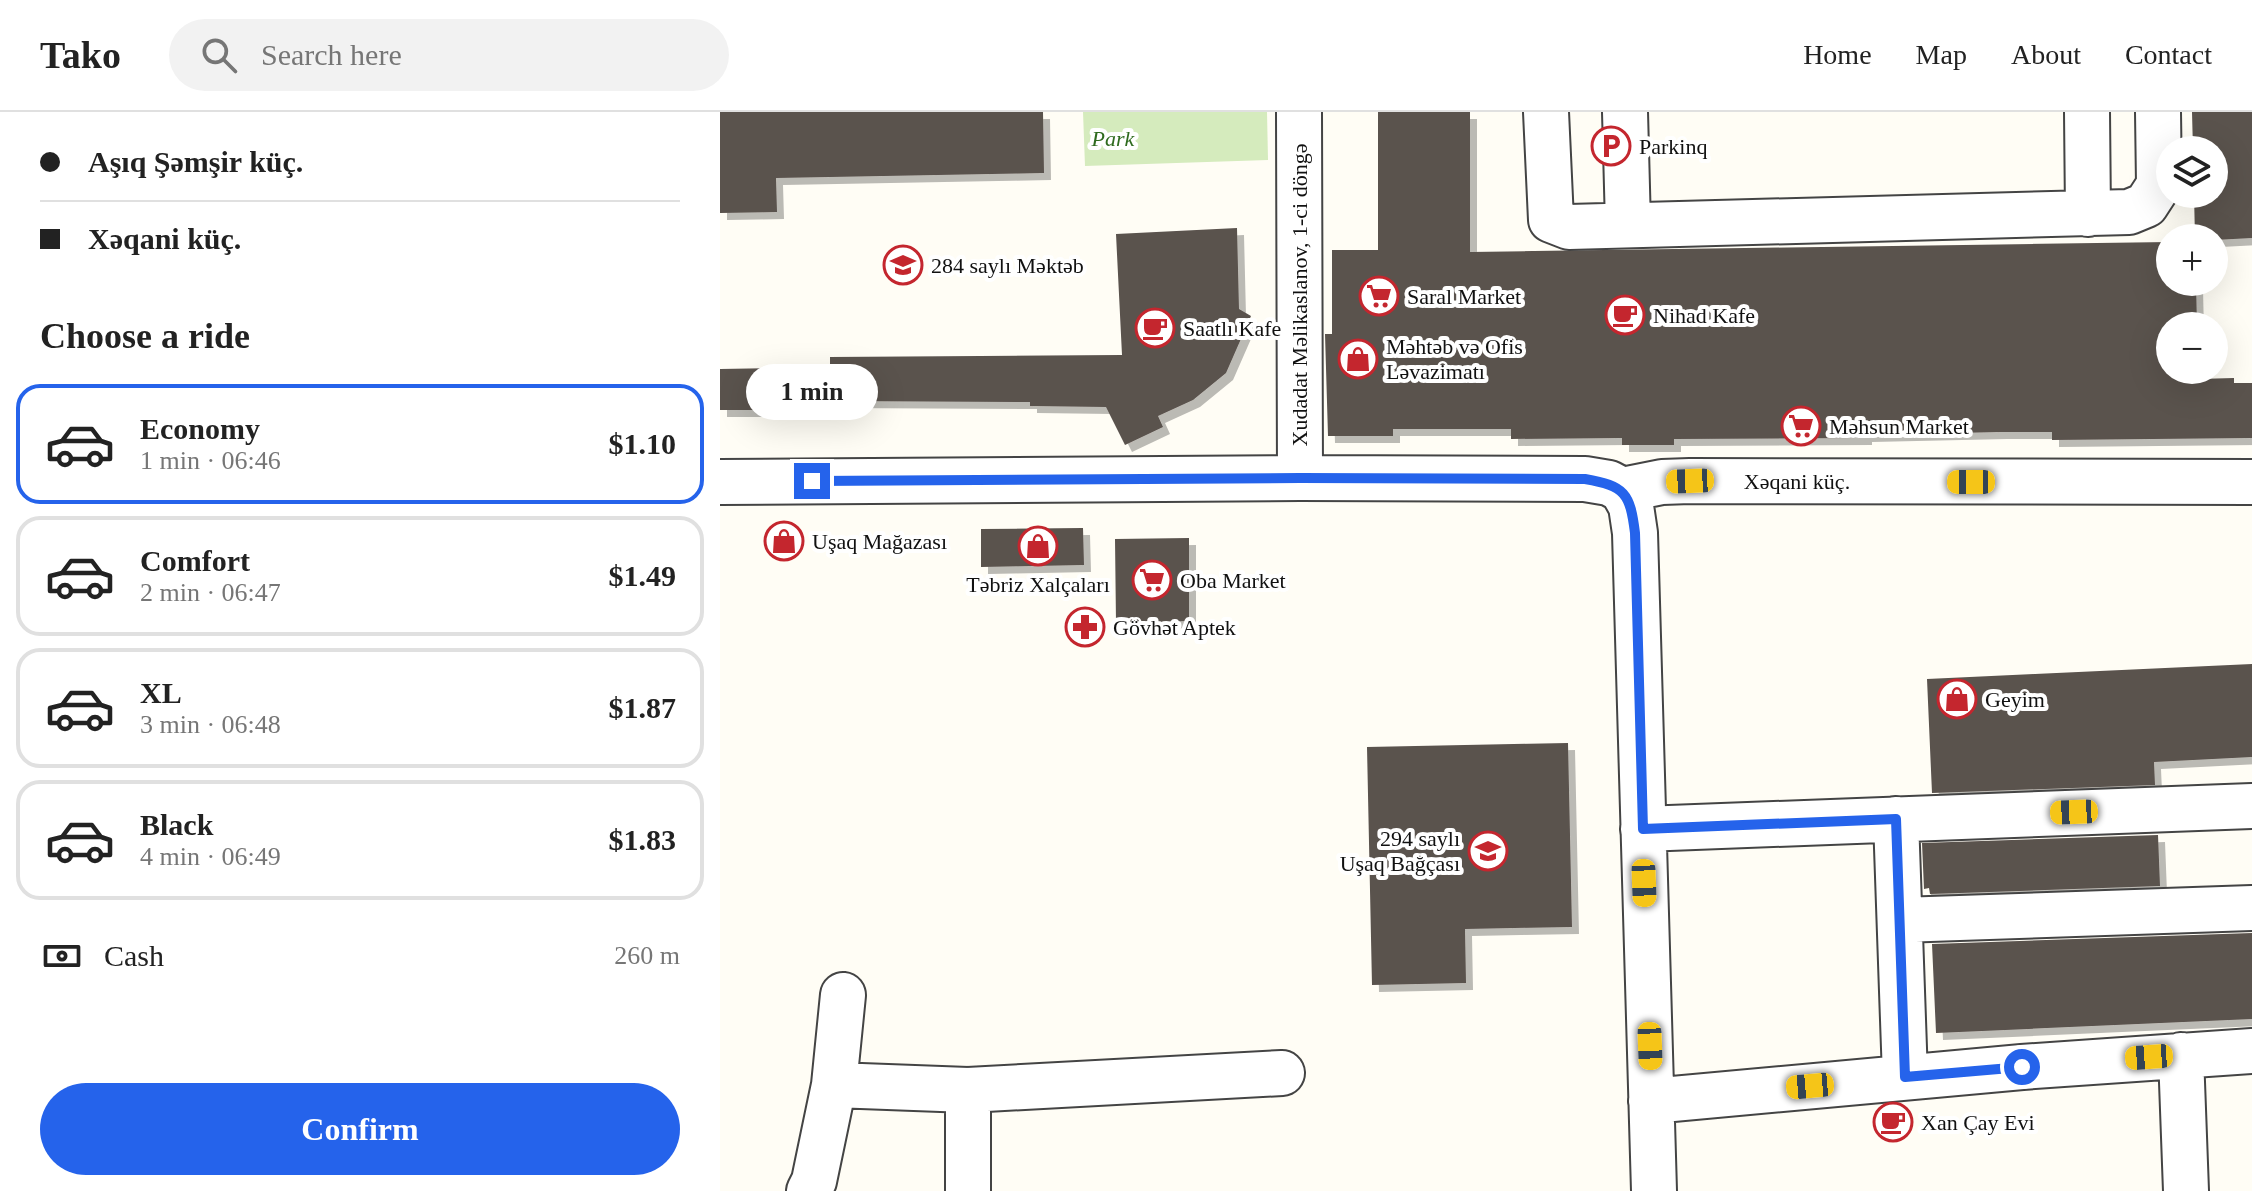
<!DOCTYPE html>
<meta charset="utf-8">
<style>
:root{--surface:#fff;--page:#f2f2f2;--text:#222;--muted:#767676;--line:#e0e0e0;--accent:#2563eb}
body{margin:0;font-family:Georgia,serif;background:var(--page);color:var(--text);height:100vh;display:flex;flex-direction:column;font-size:30px;white-space:nowrap}
*{box-sizing:border-box;margin:0}
p{font-size:26px;color:var(--muted)}
.icon{flex:none;width:44px;height:44px;fill:none;stroke:currentColor;stroke-width:2;stroke-linecap:round;stroke-linejoin:round}
.map{position:relative;flex:1;overflow:hidden}
.panel{display:flex;flex-direction:column;background:var(--surface);width:720px}
.panel>*{flex:none}
.guide{display:grid;align-content:center;height:176px;padding:0 40px;background:var(--surface)}
.controls{position:absolute;left:1436px;top:24px;display:grid;gap:16px}
.controls a{display:grid;place-items:center;width:72px;height:72px;border-radius:50%;background:var(--surface);box-shadow:0 8px 32px #0002;font-size:40px}
.end{position:absolute;width:36px;height:36px;margin:-18px;border:10px solid #2563eb;background:#fff;box-shadow:0 0 0 4px #fff}
.from{border-radius:50%}
.bubble{position:absolute;height:56px;border-radius:28px;background:var(--surface);box-shadow:0 8px 32px #0002;font-size:26px;font-weight:700;line-height:56px;text-align:center}
.car{position:absolute;width:24px;height:48px;margin:-24px -12px;border-radius:10px;box-shadow:0 0 6px 2px #0007;background:linear-gradient(#f5c518 24%,#345 0 40%,#f5c518 0 76%,#345 0 86%,#f5c518 0)}
.guide b{display:flex;align-items:center;gap:28px;height:76px;font-size:30px}
.guide b+b{border-top:2px solid var(--line)}
.guide i{width:20px;height:20px;background:var(--text)}
ul{padding:0;list-style:none}
li{display:flex;align-items:center;gap:24px;height:120px;margin:0 16px 12px;padding:0 24px;border:4px solid var(--line);border-radius:24px}
li div{flex:1}
li b{display:block;font-size:30px}
li em{font-style:normal;font-weight:700}
li.selected{border-color:var(--accent)}
li>.icon{width:72px;height:72px;stroke-width:1.5}
h2{padding:0 40px;font-size:36px;line-height:96px}
.pay{display:flex;align-items:center;gap:20px;height:88px;padding:0 40px;font-size:30px}
.pay p{margin-inline-start:auto}
.primary-button{display:flex;gap:16px;margin-top:auto;padding:16px 40px}
.primary-button a{flex:1;height:92px;border-radius:48px;background:var(--accent);color:#fff;font-size:32px;font-weight:700;line-height:92px;text-align:center}
header{display:flex;align-items:center;gap:48px;box-sizing:border-box;height:112px;padding:0 40px;background:var(--surface);border-bottom:2px solid var(--line)}
header strong{font-size:38px}
nav{display:flex;gap:44px;margin-inline-start:auto;font-size:28px}
.search{width:560px;height:72px;background:var(--page);display:flex;align-items:center;gap:20px;box-sizing:border-box;padding:0 28px;border-radius:44px;color:var(--muted);font-size:30px}
main{display:flex;flex:1;min-height:0}
.map>svg:first-child{display:block}
.green{fill:#d5ebbd}
.building{fill:#5a524d;filter:url(#shadow)}
.lines{fill:none;stroke-linecap:round;stroke-linejoin:round}
.minor-casing{stroke:#444;stroke-width:48}
.minor{stroke:#fff;stroke-width:44}
.route{stroke:#2563eb;stroke-width:10}
.labels{text-anchor:middle;stroke-width:8;stroke-linejoin:round;paint-order:stroke}
.park-label{font-size:22px;font-style:italic;fill:#2f6b1f;stroke:#fff}
.poi-label{font-size:22px;fill:#111;stroke:#fff;text-anchor:start}
.street-label{font-size:22px;fill:#111;stroke:#fff}
</style>
<header>
<strong>Tako</strong>
<div class="search"><svg class="icon" aria-label="search" viewBox="0 0 24 24"><circle cx="10" cy="10" r="6"/><path d="M15 15l6 6"/></svg>Search here</div>
<nav><a>Home</a><a>Map</a><a>About</a><a>Contact</a></nav>
</header>
<main>
<section class="panel">
<div class="guide">
<b><i class="from"></i>Aşıq Şəmşir küç.</b>
<b><i></i>Xəqani küç.</b>
</div>
<h2>Choose a ride</h2>
<ul>
<li class="selected"><svg class="icon" aria-label="car" viewBox="0 0 24 24"><path d="M5 17H2v-5l4-1 3-4h7l3 4 3 1v5h-3M9 17h6M6 11h13"/><circle cx="7" cy="17" r="2"/><circle cx="17" cy="17" r="2"/></svg><div><b>Economy</b><p>1 min · 06:46</p></div><em>$1.10</em></li>
<li><svg class="icon" aria-label="car" viewBox="0 0 24 24"><path d="M5 17H2v-5l4-1 3-4h7l3 4 3 1v5h-3M9 17h6M6 11h13"/><circle cx="7" cy="17" r="2"/><circle cx="17" cy="17" r="2"/></svg><div><b>Comfort</b><p>2 min · 06:47</p></div><em>$1.49</em></li>
<li><svg class="icon" aria-label="car" viewBox="0 0 24 24"><path d="M5 17H2v-5l4-1 3-4h7l3 4 3 1v5h-3M9 17h6M6 11h13"/><circle cx="7" cy="17" r="2"/><circle cx="17" cy="17" r="2"/></svg><div><b>XL</b><p>3 min · 06:48</p></div><em>$1.87</em></li>
<li><svg class="icon" aria-label="car" viewBox="0 0 24 24"><path d="M5 17H2v-5l4-1 3-4h7l3 4 3 1v5h-3M9 17h6M6 11h13"/><circle cx="7" cy="17" r="2"/><circle cx="17" cy="17" r="2"/></svg><div><b>Black</b><p>4 min · 06:49</p></div><em>$1.83</em></li>
</ul>
<div class="pay"><svg class="icon" aria-label="cash" viewBox="0 0 24 24"><path d="M3 7h18v10H3z"/><circle cx="12" cy="12" r="2"/></svg>Cash<p>260 m</p></div>
<div class="primary-button"><a>Confirm</a></div>
</section>
<div class="map">
<svg width="1532" height="1079" viewBox="0 0 1532 1079">
<defs>
<filter id="shadow"><feDropShadow dx="7" dy="7" stdDeviation="0" flood-color="#0004"/></filter>
</defs>
<rect width="100%" height="100%" fill="#fffdf5"/>
<!-- green -->
<path class="green" d="M363,0H547L548,48L365,54Z"/>
<!-- building -->
<path class="building" d="M0,0H323L324,61L56,66L57,100L0,101Z
M658,0H750V140L1450,130V170H1476L1477,214H1450V258H1478V267L1514,266V271H1532V326L1332,328V320H1280L1145,323V326L954,327V333H902V326L791,327V317H673V324H608L605,222H612V138H658Z
M1472,0H1532V126L1494,128V126H1475L1474,82H1494V38H1473Z
M517,116L519,197L531,204L506,261L473,288L438,304L443,315L405,333L386,295L310,294V290L110,289V245L402,243L396,122Z
M103,255V291L42,292V298H0V257Z
M363,416L364,453L261,455V417Z
M469,426V509L396,511L395,427Z
M1532,552V645L1434,650L1435,673L1212,681L1207,567Z
M848,631L852,815L745,817L746,871L652,873L647,635Z
M1438,723L1440,774L1210,782L1209,776L1204,777L1202,731Z
M1532,821V907L1216,921L1212,832Z"/>
<g class="lines">
<defs>
<path id="minor" d="M579,0L580,366
M826,0L831,108L849,115L1409,100L1426,93L1439,73L1438,0
M905,0L908,113
M1367,0L1368,102
M0,370L580,366L865,367L889,371L902,378L942,370L970,369L1532,370
M902,378L911,394L915,421L934,1079
M1176,707L1185,965
M923,717L1532,694
M1180,808L1532,796
M1461,943L1466,1079
M114,973L248,978L562,961
M931,989L1302,955L1532,939
M89,1079L94,1069L114,973L123,883
M248,1079V978"/>
</defs>
<!-- minor casing -->
<use href="#minor" class="minor-casing"/>
<!-- minor -->
<use href="#minor" class="minor"/>
</g>
<g class="lines">
<!-- route -->
<path class="route" d="M92,369L580,366L865,367C905,374 910,381 915,421L923,717L1176,707L1185,965L1302,955"/>
</g>
<!-- icons -->
<defs>
<symbol id="parking-ring" viewBox="-11 -11 22 22"><circle r="9.5" fill="#fff" stroke="#c4262e" stroke-width="1.5"/><path d="M-3.5-5.5H1a3.5 3.5 0 0 1 0 7H-1V5.5H-3.5ZM-1-3.4V-.6H.8a1.4 1.4 0 0 0 0-2.8Z" fill="#c4262e"/></symbol>
<symbol id="school-ring" viewBox="-11 -11 22 22"><circle r="9.5" fill="#fff" stroke="#c4262e" stroke-width="1.5"/><path d="M0-5L7-2L0 1L-7-2ZM-4 1L0 2.5L4 1V4Q0 6-4 4Z" fill="#c4262e"/></symbol>
<symbol id="supermarket-ring" viewBox="-11 -11 22 22"><circle r="9.5" fill="#fff" stroke="#c4262e" stroke-width="1.5"/><path d="M-6-5.5h2.5l.6 2H6L4.5 2H-2.5L-4.4-4H-6ZM-1.5 3.2a1.3 1.3 0 1 0 .1 0ZM3 3.2a1.3 1.3 0 1 0 .1 0Z" fill="#c4262e"/></symbol>
<symbol id="cafe-ring" viewBox="-11 -11 22 22"><circle r="9.5" fill="#fff" stroke="#c4262e" stroke-width="1.5"/><path d="M-5.5-4.5H6V0H3Q3 3.5 0 3.5H-2.5Q-5.5 3.5-5.5 0ZM3-3.2v2h1.7v-2ZM-6 4.5H4V6H-6Z" fill="#c4262e"/></symbol>
<symbol id="shop-ring" viewBox="-11 -11 22 22"><circle r="9.5" fill="#fff" stroke="#c4262e" stroke-width="1.5"/><path d="M-5-2.5h2.3a2.7 3.5 0 0 1 5.4 0H5L5.5 6h-11ZM-1.5-2.5h3a1.5 2.3 0 0 0-3 0Z" fill="#c4262e"/></symbol>
<symbol id="pharmacy-ring" viewBox="-11 -11 22 22"><circle r="9.5" fill="#fff" stroke="#c4262e" stroke-width="1.5"/><path d="M-2-6h4v4h4v4h-4v4h-4v-4h-4v-4h4Z" fill="#c4262e"/></symbol>
</defs>
<g fill-rule="evenodd">
<use href="#parking-ring" x="869" y="12" width="44" height="44"/>
<use href="#school-ring" x="161" y="131" width="44" height="44"/>
<use href="#supermarket-ring" x="637" y="162" width="44" height="44"/>
<use href="#cafe-ring" x="883" y="181" width="44" height="44"/>
<use href="#cafe-ring" x="413" y="194" width="44" height="44"/>
<use href="#shop-ring" x="616" y="225" width="44" height="44"/>
<use href="#supermarket-ring" x="1059" y="292" width="44" height="44"/>
<use href="#shop-ring" x="42" y="407" width="44" height="44"/>
<use href="#shop-ring" x="296" y="412" width="44" height="44"/>
<use href="#supermarket-ring" x="410" y="446" width="44" height="44"/>
<use href="#pharmacy-ring" x="343" y="493" width="44" height="44"/>
<use href="#shop-ring" x="1215" y="565" width="44" height="44"/>
<use href="#school-ring" x="746" y="717" width="44" height="44"/>
<use href="#cafe-ring" x="1151" y="988" width="44" height="44"/>
</g>
<g class="labels">
<!-- park labels -->
<g class="park-label">
<text x="393" y="34">Park</text>
</g>
<!-- poi labels -->
<g class="poi-label">
<text x="919" y="42">Parkinq</text>
<text x="211" y="161">284 saylı Məktəb</text>
<text x="687" y="192">Saral Market</text>
<text x="933" y="211">Nihad Kafe</text>
<text x="463" y="224">Saatlı Kafe</text>
<text x="666" y="242">Məhtəb və Ofis<tspan x="666" dy="25">Ləvazimatı</tspan></text>
<text x="1109" y="322">Məhsun Market</text>
<text x="92" y="437">Uşaq Mağazası</text>
<text x="460" y="476">Oba Market</text>
<text x="318" y="480" text-anchor="middle">Təbriz Xalçaları</text>
<text x="393" y="523">Gövhət Aptek</text>
<text x="1265" y="595">Geyim</text>
<text x="740" y="734" text-anchor="end">294 saylı<tspan x="740" dy="25">Uşaq Bağçası</tspan></text>
<text x="1201" y="1018">Xan Çay Evi</text>
</g>
<!-- street labels -->
<g class="street-label">
<text transform="translate(579 183) rotate(-90)" y="8">Xudadat Məlikaslanov, 1-ci döngə</text>
<text x="1077" y="377">Xəqani küç.</text>
</g>
</g>
</svg>
<div class="controls">
<a><svg class="icon" aria-label="layers" viewBox="0 0 24 24"><path d="M12 4l9 5-9 5-9-5zM3 14l9 5 9-5"/></svg></a>
<a>+</a>
<a>−</a>
</div>
<i class="end from" style="left:1302px;top:955px"></i>
<i class="end" style="left:92px;top:369px"></i>
<div class="bubble" style="left:26px;top:252px;width:132px">1 min</div>
<i class="car" style="left:970px;top:369px;rotate:268deg"></i>
<i class="car" style="left:1251px;top:370px;rotate:270deg"></i>
<i class="car" style="left:1354px;top:700px;rotate:268deg"></i>
<i class="car" style="left:924px;top:771px;rotate:178deg"></i>
<i class="car" style="left:930px;top:934px;rotate:178deg"></i>
<i class="car" style="left:1429px;top:945px;rotate:266deg"></i>
<i class="car" style="left:1090px;top:974px;rotate:265deg"></i>
</div>
</main>
